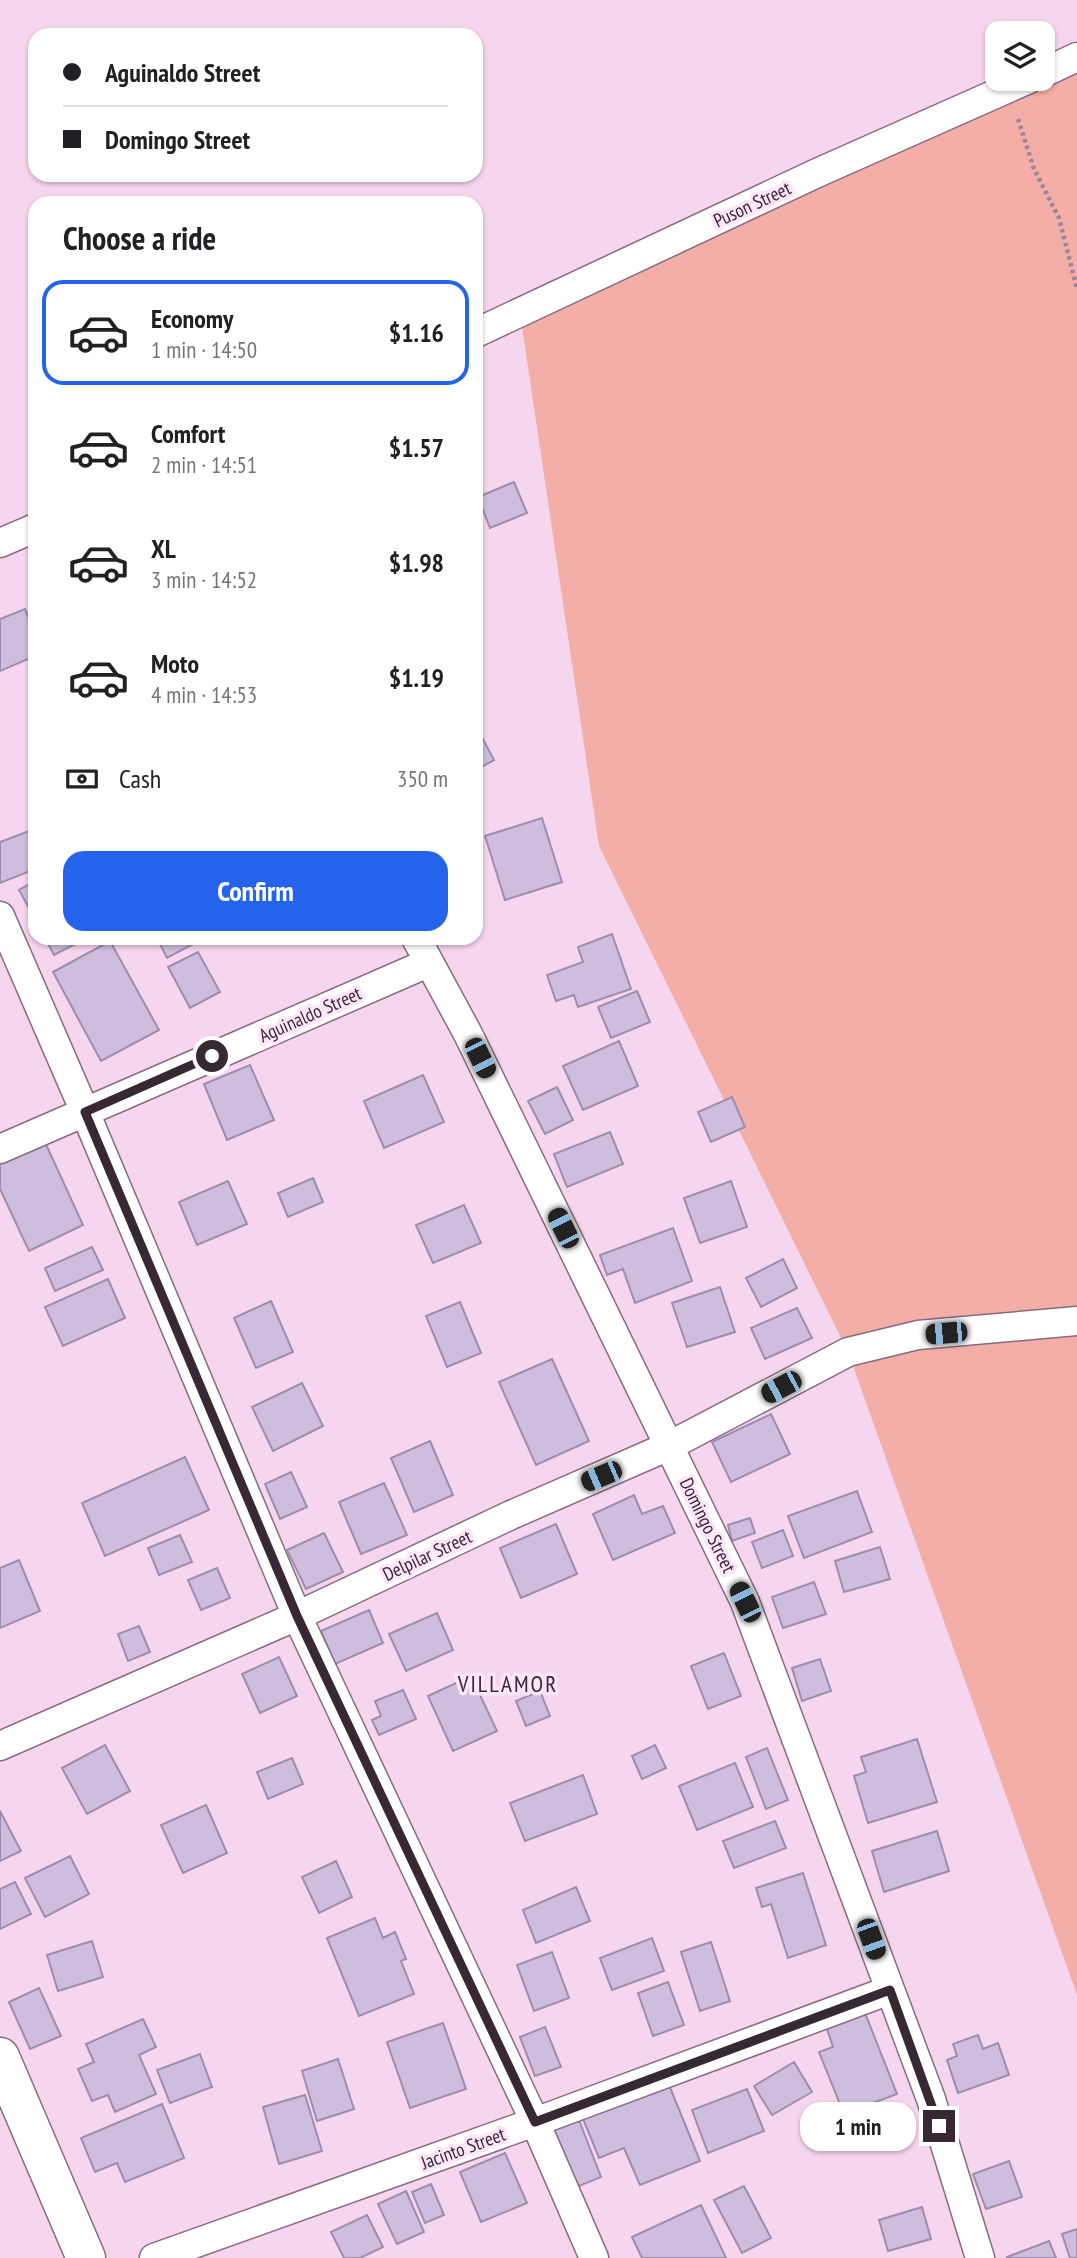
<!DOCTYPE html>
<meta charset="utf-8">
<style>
:root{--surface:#fff;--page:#f6f6f6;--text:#202124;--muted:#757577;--line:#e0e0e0;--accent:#2563eb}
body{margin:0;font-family:"PT Sans Narrow",sans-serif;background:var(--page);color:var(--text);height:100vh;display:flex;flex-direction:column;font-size:26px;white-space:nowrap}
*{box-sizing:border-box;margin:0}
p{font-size:23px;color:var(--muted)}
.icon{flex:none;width:38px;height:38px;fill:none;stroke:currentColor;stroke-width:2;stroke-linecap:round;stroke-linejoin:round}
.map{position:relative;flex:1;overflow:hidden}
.sheet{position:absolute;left:28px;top:196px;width:455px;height:749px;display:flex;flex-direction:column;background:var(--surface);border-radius:21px;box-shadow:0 2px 5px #0004}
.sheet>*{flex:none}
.guide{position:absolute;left:28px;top:28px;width:455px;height:154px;border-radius:21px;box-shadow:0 2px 5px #0004;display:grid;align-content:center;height:154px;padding:0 35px;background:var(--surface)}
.tools{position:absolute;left:985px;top:21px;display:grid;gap:14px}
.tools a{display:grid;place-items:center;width:70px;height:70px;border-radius:14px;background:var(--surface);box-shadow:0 2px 5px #0004;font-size:35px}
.end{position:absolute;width:32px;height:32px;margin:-16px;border:9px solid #362933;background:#fff;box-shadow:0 0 0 4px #fff}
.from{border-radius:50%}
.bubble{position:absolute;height:49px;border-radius:21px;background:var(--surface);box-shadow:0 2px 5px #0004;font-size:23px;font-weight:700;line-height:49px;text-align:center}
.car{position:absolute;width:21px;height:42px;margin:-21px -10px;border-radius:9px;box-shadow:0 0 5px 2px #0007;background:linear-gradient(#222 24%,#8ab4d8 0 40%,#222 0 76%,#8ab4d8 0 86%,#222 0)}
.guide b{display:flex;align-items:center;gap:24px;height:66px;font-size:26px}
.guide b+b{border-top:2px solid var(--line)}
.guide i{width:18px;height:18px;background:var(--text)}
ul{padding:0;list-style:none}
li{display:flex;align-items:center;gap:21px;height:105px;margin:0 14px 10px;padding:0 21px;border:4px solid transparent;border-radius:21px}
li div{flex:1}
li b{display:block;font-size:26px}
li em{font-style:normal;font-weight:700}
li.current{border-color:var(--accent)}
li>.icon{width:63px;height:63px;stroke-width:1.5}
h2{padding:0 35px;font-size:32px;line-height:84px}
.pay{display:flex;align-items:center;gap:18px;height:77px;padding:0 35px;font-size:26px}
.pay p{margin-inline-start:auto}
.button{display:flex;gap:14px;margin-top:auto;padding:14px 35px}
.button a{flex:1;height:80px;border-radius:21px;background:var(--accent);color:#fff;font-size:28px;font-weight:700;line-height:80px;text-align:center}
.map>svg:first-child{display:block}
.green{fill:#f3aea7}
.building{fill:#cebddd;stroke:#9d8dac;stroke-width:2}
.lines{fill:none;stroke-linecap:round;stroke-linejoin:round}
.minor-casing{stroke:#876b81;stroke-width:31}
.secondary-casing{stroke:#876b81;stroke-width:41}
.path{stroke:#9c8596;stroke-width:4.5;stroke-dasharray:3.5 3.5;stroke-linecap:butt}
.minor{stroke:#fff;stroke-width:28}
.secondary{stroke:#fff;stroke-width:38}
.route{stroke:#362933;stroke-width:9}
.labels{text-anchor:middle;stroke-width:7;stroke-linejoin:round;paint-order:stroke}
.street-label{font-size:19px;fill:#362933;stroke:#ffe5f9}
.quarter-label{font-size:23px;letter-spacing:2px;fill:#362933;stroke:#ffe5f9}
</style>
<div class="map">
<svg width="1077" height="2258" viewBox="0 0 1077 2258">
<rect width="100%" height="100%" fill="#f6d6ee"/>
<!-- green -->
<path class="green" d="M1077,57V1995L848,1352L599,846L520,313Z"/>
<!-- building -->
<path class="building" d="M514,482L527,513L490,528L478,497Z
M25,609L35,633V656L0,671V619Z
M476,726L494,760L476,770Z
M542,818L562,882L505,900L485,836Z
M29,831L35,847V869L0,883V842Z
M35,881V919L19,890Z
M612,934L631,989L578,1007L574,995L556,1001L547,975L583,962L578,947Z
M45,938H87L54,955Z
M157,938H204L167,958Z
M110,941L159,1030L101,1061L53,972Z
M198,952L220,992L190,1008L168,967Z
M637,991L650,1022L611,1038L598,1007Z
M619,1041L638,1086L583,1110L563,1066Z
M250,1065L274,1120L227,1140L204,1084Z
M423,1075L444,1122L384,1148L364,1101Z
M557,1087L573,1120L545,1134L528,1101Z
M732,1097L745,1127L711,1142L698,1112Z
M610,1132L623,1164L567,1187L554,1154Z
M44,1140L83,1225L29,1251L0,1189V1160Z
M313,1178L323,1202L288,1217L278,1193Z
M228,1181L247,1224L197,1245L179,1202Z
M731,1181L747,1227L700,1243L684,1198Z
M464,1205L481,1243L433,1263L416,1225Z
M673,1228L692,1281L635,1303L623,1269L607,1275L600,1255Z
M92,1247L103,1270L55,1291L45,1268Z
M783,1259L797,1288L761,1307L746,1278Z
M108,1279L125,1318L63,1346L45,1307Z
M720,1287L735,1332L687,1347L672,1303Z
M271,1301L293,1352L256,1368L234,1318Z
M460,1302L481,1353L447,1367L426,1316Z
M797,1308L812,1338L765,1359L751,1328Z
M552,1359L589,1441L536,1465L499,1382Z
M302,1383L323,1426L273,1451L252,1407Z
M771,1414L790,1454L731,1482L712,1442Z
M430,1441L453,1495L414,1512L391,1458Z
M185,1457L209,1510L105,1556L82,1503Z
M291,1472L307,1507L280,1519L265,1484Z
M384,1483L407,1535L361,1554L339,1502Z
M857,1491L872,1532L804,1558L788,1516Z
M634,1495L642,1514L663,1506L675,1533L613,1560L593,1514Z
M750,1518L755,1533L732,1541L728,1525Z
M556,1524L577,1574L521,1598L500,1548Z
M783,1530L793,1556L762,1568L752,1542Z
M324,1533L343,1572L306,1589L287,1550Z
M180,1535L192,1562L159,1575L148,1548Z
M880,1547L890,1579L844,1592L835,1561Z
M19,1560L40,1611L0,1628V1568Z
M217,1568L230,1598L201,1610L188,1580Z
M814,1582L826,1614L783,1628L772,1597Z
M369,1610L383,1643L335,1664L321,1631Z
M437,1613L453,1650L406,1671L389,1634Z
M139,1626L150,1652L128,1661L118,1634Z
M724,1653L741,1696L708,1709L691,1666Z
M279,1657L297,1696L260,1713L242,1674Z
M820,1659L831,1691L802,1701L792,1668Z
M471,1676L497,1731L453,1751L428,1696Z
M403,1690L416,1719L379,1735L372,1720L381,1716L375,1701Z
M540,1691L550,1716L526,1726L516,1701Z
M917,1739L937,1802L868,1823L854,1776L866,1772L861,1757Z
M105,1745L130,1791L87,1814L62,1768Z
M655,1745L666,1768L642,1779L632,1756Z
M767,1748L788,1800L766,1809L746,1757Z
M292,1758L303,1784L268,1799L257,1772Z
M735,1763L753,1807L697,1830L679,1786Z
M583,1775L597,1814L525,1841L510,1803Z
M206,1805L227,1853L183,1873L161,1825Z
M0,1811L21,1851L0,1861Z
M775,1821L786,1848L734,1868L723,1841Z
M937,1831L949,1871L884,1892L872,1851Z
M70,1856L89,1894L45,1917L25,1878Z
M336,1861L352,1897L319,1913L302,1877Z
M803,1873L826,1945L788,1958L771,1904L762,1907L756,1888Z
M15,1882L31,1914L0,1929V1889Z
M576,1887L590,1921L536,1943L523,1910Z
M375,1918L383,1938L395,1932L406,1959L401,1961L414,1994L359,2016L327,1938Z
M652,1938L664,1971L612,1990L600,1958Z
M92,1941L103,1977L58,1991L47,1955Z
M711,1942L730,2001L700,2011L681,1952Z
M552,1952L569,1998L534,2011L517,1965Z
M668,1982L684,2025L653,2036L638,1993Z
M39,1988L61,2036L30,2049L9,2002Z
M865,2013L897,2094L844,2114L819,2052L833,2047L827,2029Z
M143,2019L156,2047L139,2055L156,2094L115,2112L108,2095L92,2101L78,2069L94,2062L86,2044Z
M443,2023L466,2089L410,2108L387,2042Z
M545,2027L561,2067L535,2076L520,2037Z
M978,2035L983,2049L998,2043L1009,2075L958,2093L947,2060L957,2056L953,2044Z
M200,2054L212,2087L170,2103L157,2070Z
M338,2059L354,2109L317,2121L302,2071Z
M794,2062L812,2092L772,2115L754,2086Z
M667,2080L700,2161L640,2185L624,2148L599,2158L581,2114Z
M747,2089L764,2131L708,2153L692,2110Z
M305,2095L322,2151L279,2164L263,2107Z
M162,2104L184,2158L125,2182L117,2163L95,2172L81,2138Z
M577,2115L601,2177L574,2188L550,2125Z
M505,2153L527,2203L481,2222L460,2172Z
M1009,2161L1022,2197L986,2209L973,2174Z
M431,2184L444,2215L425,2223L412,2192Z
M744,2186L771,2238L742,2253L714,2200Z
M406,2191L424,2232L397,2244L378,2204Z
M701,2205L726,2258H642L632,2237Z
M922,2207L931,2239L888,2251L879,2220Z
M367,2215L383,2247L360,2258H344L331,2232Z
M1077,2229V2258H1070L1062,2234Z
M1049,2241L1056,2258H1008L1007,2257Z"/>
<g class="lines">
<defs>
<path id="minor" d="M1043,73L1077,57
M476,333L817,173L1029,79
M0,543L35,528
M0,916L85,1112L297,1616L535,2122L594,2258
M416,938L468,1034L745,1602L931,2099L980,2258
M0,1149L428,963
M0,1746L297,1616L511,1515L669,1446L848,1352L918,1335L1077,1321
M154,2258L535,2122L890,1990"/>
<path id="secondary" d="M0,2057L86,2258"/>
</defs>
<!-- minor casing -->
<use href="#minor" class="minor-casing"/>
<!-- secondary casing -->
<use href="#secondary" class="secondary-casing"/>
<!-- path -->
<path class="path" d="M1018,119L1034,169L1059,218L1077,289"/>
<!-- minor -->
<use href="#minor" class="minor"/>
<!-- secondary -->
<use href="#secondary" class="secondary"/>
</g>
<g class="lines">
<!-- route -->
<path class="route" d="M212,1056L85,1112L297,1616L535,2122L890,1990L939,2126"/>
</g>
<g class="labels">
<!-- street labels -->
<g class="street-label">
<text transform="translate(752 204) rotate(-25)" y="7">Puson Street</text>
<text transform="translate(310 1014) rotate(-24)" y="7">Aguinaldo Street</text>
<text transform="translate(708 1525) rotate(64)" y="7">Domingo Street</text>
<text transform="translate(427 1555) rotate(-25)" y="7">Delpilar Street</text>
<text transform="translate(463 2148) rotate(-20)" y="7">Jacinto Street</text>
</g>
<!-- quarter labels -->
<g class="quarter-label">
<text x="508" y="1692">VILLAMOR</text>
</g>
</g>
</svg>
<div class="tools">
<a><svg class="icon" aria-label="layers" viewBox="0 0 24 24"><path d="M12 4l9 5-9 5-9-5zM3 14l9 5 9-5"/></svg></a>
</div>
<i class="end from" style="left:212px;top:1056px"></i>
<i class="end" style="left:939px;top:2126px"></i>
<div class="bubble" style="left:800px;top:2102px;width:116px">1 min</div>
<i class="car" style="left:480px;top:1058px;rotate:154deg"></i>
<i class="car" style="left:563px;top:1228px;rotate:334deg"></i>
<i class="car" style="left:946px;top:1333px;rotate:265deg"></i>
<i class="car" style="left:781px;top:1387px;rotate:242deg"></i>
<i class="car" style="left:601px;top:1476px;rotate:247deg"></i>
<i class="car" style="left:745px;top:1602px;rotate:334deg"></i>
<i class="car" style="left:871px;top:1939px;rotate:160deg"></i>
<div class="guide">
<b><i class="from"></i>Aguinaldo Street</b>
<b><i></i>Domingo Street</b>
</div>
<section class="sheet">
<h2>Choose a ride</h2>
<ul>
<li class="current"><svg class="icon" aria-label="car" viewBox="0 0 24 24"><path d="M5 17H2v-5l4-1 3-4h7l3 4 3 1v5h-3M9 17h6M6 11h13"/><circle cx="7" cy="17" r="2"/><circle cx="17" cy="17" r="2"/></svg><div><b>Economy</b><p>1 min · 14:50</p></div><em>$1.16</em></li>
<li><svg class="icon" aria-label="car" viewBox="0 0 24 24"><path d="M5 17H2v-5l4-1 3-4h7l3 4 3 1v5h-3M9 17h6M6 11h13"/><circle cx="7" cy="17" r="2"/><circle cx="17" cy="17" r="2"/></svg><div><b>Comfort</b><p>2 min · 14:51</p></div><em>$1.57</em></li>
<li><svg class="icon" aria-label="car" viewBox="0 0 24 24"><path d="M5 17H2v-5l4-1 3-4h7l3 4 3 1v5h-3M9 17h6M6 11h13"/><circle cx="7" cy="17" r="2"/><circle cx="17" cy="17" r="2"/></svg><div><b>XL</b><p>3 min · 14:52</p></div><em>$1.98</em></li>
<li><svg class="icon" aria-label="car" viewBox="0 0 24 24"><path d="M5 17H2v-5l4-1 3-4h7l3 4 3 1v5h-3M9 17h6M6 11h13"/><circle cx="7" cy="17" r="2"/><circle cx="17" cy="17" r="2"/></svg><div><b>Moto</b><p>4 min · 14:53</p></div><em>$1.19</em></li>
</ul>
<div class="pay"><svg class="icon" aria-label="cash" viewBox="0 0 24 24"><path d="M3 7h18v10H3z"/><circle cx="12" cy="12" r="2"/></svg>Cash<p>350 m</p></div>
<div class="button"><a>Confirm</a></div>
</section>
</div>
